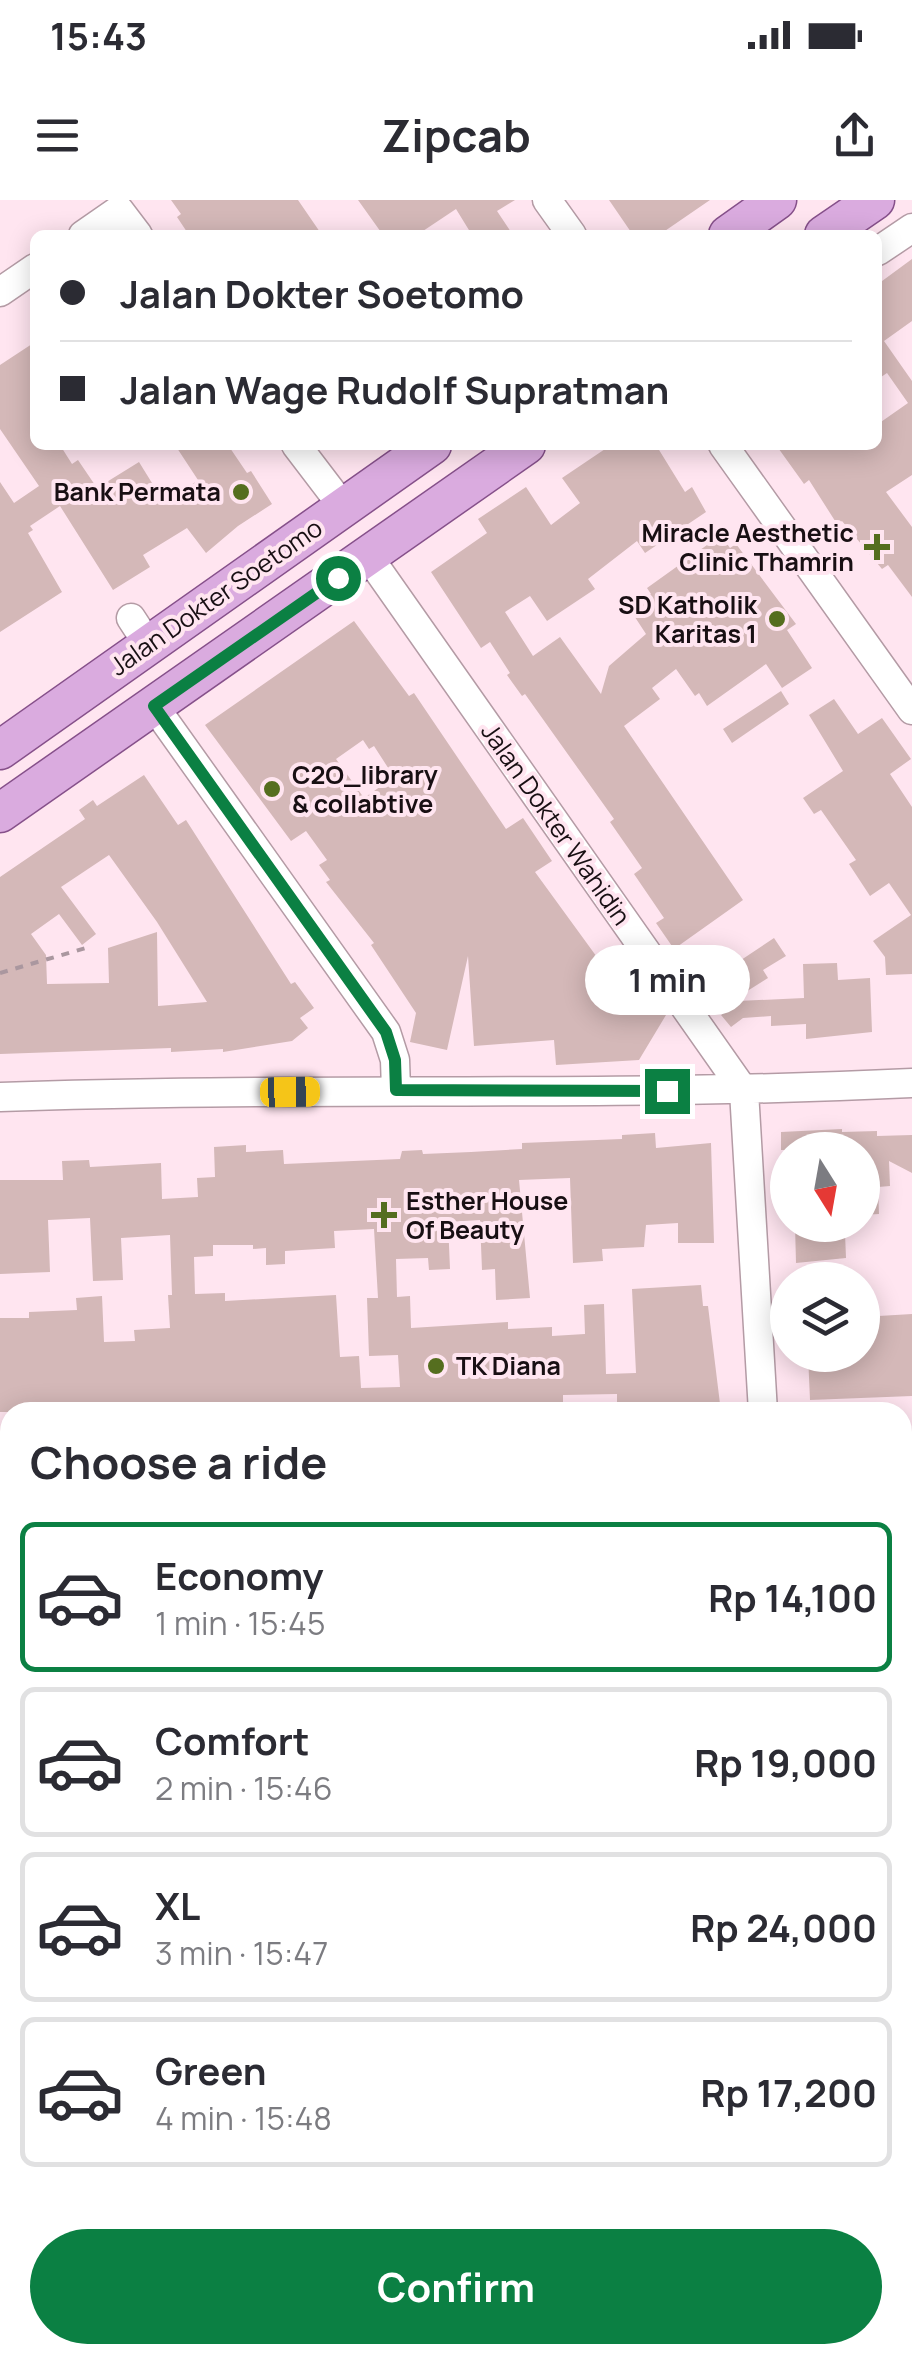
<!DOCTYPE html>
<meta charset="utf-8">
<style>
:root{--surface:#fff;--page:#f2f2f3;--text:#2b2b33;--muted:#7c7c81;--line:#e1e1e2;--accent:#0b8043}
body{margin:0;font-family:Manrope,sans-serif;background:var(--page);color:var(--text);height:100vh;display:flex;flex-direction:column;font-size:38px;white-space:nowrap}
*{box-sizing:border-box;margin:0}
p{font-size:32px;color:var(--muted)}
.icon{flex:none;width:55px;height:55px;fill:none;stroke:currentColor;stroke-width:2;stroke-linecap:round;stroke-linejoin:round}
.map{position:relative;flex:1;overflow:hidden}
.details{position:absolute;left:0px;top:1202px;width:912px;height:962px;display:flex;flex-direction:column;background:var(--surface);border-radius:30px 30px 0 0;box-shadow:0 5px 25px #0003}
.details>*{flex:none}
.banner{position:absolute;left:30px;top:30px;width:852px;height:220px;border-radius:15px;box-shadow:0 5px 25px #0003;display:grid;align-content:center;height:220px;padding:0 30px;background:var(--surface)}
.needle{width:65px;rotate:169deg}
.controls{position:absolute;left:770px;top:932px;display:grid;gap:20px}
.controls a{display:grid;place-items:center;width:110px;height:110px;border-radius:50%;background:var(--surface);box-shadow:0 5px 25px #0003;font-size:50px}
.end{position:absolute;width:45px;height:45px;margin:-22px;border:12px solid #0b8043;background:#fff;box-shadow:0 0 0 5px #fff}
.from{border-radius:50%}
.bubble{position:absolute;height:70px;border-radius:35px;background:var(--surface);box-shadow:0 5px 25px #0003;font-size:32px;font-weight:700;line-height:70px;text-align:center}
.car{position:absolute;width:30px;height:60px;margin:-30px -15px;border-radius:12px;box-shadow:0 0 8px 2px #0007;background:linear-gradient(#f5c518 24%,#345 0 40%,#f5c518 0 76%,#345 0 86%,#f5c518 0)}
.banner b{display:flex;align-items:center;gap:35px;height:95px;font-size:38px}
.banner b+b{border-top:2px solid var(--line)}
.banner i{width:25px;height:25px;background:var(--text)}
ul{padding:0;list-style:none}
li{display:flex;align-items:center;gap:30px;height:150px;margin:0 20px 15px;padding:0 10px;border:5px solid var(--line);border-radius:15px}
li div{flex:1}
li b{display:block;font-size:38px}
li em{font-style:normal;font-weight:700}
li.selected{border-color:var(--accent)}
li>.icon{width:90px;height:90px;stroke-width:1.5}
h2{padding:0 30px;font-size:45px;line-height:120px}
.action{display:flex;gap:20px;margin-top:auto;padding:20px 30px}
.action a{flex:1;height:115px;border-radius:60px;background:var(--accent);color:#fff;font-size:40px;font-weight:700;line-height:115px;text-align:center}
.status{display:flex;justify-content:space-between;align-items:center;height:70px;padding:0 50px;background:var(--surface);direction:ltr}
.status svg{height:28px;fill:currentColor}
header{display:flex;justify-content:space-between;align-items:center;height:130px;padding:0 30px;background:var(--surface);font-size:45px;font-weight:700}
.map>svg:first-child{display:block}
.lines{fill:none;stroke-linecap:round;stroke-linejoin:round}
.stream{stroke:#8c77b5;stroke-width:6}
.building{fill:#d4b8b8;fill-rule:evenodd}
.minor-casing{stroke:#b49ba5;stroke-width:31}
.major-casing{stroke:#86508a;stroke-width:41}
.path{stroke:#aa979f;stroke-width:4;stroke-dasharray:8 8;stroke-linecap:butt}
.minor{stroke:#fff;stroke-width:28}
.major{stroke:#daabdf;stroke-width:38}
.route{stroke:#0b8043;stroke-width:12}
.poi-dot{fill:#556e1f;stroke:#ffe5f0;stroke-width:4}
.labels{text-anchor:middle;stroke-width:8;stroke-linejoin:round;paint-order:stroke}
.poi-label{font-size:25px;font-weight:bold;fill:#180f13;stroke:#ffe5f0;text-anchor:end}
.street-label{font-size:25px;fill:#180f13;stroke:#ffe5f0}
</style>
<div class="status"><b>15:43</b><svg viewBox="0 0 49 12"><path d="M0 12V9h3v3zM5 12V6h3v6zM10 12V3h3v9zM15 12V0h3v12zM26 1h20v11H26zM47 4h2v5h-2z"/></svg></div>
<header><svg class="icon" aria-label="menu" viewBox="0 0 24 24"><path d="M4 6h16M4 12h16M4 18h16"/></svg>Zipcab<svg class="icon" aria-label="share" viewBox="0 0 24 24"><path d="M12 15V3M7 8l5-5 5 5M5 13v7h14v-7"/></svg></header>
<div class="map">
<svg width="912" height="2164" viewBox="0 0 912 2164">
<rect width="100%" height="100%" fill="#ffe5f0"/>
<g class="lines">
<!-- stream -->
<path class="stream" d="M0,1894H10
M902,1918H912"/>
</g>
<!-- building -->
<path class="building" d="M171,0H298L322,35H189L177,17L181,14Z
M358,0H515L497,11L513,35H472L456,9L417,35H383Z
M609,0H710L659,35H633Z
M912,59V121L884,141L912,181V275L886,292L912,327V397L888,365L882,369L842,321L837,324L809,280L804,284L776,245H878V224L908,203L887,173L878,179V84Z
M35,142V245H60L72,264L78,260L97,288L139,262L165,304L198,280L175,245H228L247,273L251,271L272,304L238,326L206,353L187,328L143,355L150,367L113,390L60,306L30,326L33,330L28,333L62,392L0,432V282L14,303L39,286L0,229V165Z
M611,245H656L685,292L692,287L706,312L645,353L637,341L588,379L595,389L547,421L530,396L505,412L533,456L560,437L601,494L609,466L646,434L629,408L651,394L647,388L721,335L730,348L736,344L796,424L787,430L812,468L782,488L766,464L707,506L699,493L695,496L676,469L652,488L660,499L624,526L743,700L674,749L656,723L664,718L634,674L642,668L610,622L614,619L525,494L522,496L507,475L510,473L490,442L481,448L431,372L487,333L478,319L526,287L551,325L580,303L562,278Z
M354,421L409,496L414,493L506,629L523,618L552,661L535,672L610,775L627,762L666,815L639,860L556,865L554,840L474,846L468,756L447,850L410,842L416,813L371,745L374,743L326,682L330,680L319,665L327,660L306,631L291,641L205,525ZM363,540L369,549L374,546L394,577L364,598L336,559Z
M781,491L789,504L732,543L723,529Z
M834,499L858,534L882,518L911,559L890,574L912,607V774L886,775L885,757L873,741L911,715L889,683L870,696L849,664L856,660L821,610L814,614L803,598L843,571L809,515Z
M144,575L178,625L186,620L291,784L295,782L314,808L300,818L308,828L292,841L223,852V849L171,852V848L0,854V677L85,619L79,610L93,600L97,606ZM109,655L157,722L207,802L158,806L157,732L108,748L109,783L47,784L46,755L31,734L59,714L82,745L96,734L61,687Z
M774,738L786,756L763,770L768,778L741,795L726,770Z
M837,763L838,780L870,778L872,832L806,839V824L771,826V816L743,818L731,827L721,815L738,801L804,798L803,764Z
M842,929V932L877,931V936L912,935V973L889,961L890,986L878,987L879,1014L862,1015V950H781V932Z
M655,933L656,948L711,943L714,1043H678V1023L646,1025L644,1047L602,1049L603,1061L573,1063L570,978L519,980L530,1098L496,1100L495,1069L482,1070L480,1020L448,1022L450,1069L429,1070L428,1058L396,1059L397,1097L410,1096L411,1128L508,1122V1129L552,1127V1136L585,1134L584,1105L604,1104L606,1174L636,1173L632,1089L701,1085L703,1106H708L721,1212H668V1208L656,1209V1206L617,1207V1194L563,1195V1204L473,1211V1203L319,1212H183V1206L114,1212H0V1118H29V1112L77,1110L76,1098L102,1096L104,1142L135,1141L134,1130L170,1128L168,1095H172L170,1035L121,1038L123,1080L93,1081L90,1018L48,1020L50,1072L0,1074V980H63L62,961L89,960L90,967L161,963L162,999L198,997L197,978L215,977L214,947L246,945V952L283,950L284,964L400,959L402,951L422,950L423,954L471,952L522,949V943L622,939V935ZM374,1029L378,1098H367L369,1156L398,1155L400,1187L361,1188L359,1156L340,1157L336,1095L225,1101V1093L195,1094L194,1057L213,1056V1045H253V1049L266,1048V1065L285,1064V1051L335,1048L334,1031Z
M795,1025H832V1033H845L846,1058L796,1063Z
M912,1114V1196L810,1200L808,1155H862V1117Z"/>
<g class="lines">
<defs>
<path id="minor" d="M547,0L572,35
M119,10L138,35
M83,35L119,10
M878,51L912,28
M0,92L35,68
M296,245L344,308
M723,245L912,510
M368,356L744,891
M131,418L148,444
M154,506L386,832L395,860L396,890
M744,891L763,1212
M0,897C304,886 608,898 912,883
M902,1253L912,1252
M0,1279H10
M902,1465H912
M0,1670H10
M902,1838L912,1839
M1,1929L5,1978L10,1991
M23,2155V2164
M456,2155V2164
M560,2155L561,2164
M641,2155V2164
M764,2155L765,2164
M179,2164V2155
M323,2164V2155"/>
<path id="major" d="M728,35L777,0
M824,35L875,0
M0,550L432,245
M0,613L526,245
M0,2120L10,2121
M902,2121L912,2122"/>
</defs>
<!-- minor casing -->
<use href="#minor" class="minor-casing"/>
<!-- major casing -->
<use href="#major" class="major-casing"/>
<!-- path -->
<path class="path" d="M0,773L89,747
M0,1422H10"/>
<!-- minor -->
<use href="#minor" class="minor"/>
<!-- major -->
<use href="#major" class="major"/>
</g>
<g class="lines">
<!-- route -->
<path class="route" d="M338,378L154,506L386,832L395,860L396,890L667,891"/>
</g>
<!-- markers -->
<g class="poi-dot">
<circle cx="241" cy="292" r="10"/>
<path d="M872 332h10v10h10v10h-10v10h-10v-10h-10v-10h10z"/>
<circle cx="777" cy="419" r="10"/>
<circle cx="272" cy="589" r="10"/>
<path d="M379 1000h10v10h10v10h-10v10h-10v-10h-10v-10h10z"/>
<circle cx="436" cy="1166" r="10"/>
</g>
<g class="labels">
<!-- poi labels -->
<g class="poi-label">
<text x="221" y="301">Bank Permata</text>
<text x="854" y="342">Miracle Aesthetic<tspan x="854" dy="29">Clinic Thamrin</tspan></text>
<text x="757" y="414">SD Katholik<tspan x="757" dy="29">Karitas 1</tspan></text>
<text x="292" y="584" text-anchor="start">C2O_library<tspan x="292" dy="29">&amp; collabtive</tspan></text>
<text x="406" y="1010" text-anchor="start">Esther House<tspan x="406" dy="29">Of Beauty</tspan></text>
<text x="456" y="1175" text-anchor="start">TK Diana</text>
</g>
<!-- street labels -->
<g class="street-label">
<text transform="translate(216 397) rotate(-35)" y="9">Jalan Dokter Soetomo</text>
<text transform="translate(556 624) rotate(55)" y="9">Jalan Dokter Wahidin</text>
</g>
</g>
</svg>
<div class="controls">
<a><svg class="needle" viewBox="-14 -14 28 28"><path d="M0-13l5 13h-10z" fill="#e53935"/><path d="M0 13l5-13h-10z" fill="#7c7c81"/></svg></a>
<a><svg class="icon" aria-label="layers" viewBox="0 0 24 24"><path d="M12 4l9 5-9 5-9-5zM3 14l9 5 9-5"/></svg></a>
</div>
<i class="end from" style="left:338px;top:378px"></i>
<i class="end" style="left:667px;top:891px"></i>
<div class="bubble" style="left:585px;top:745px;width:165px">1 min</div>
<i class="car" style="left:290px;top:892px;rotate:89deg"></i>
<div class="banner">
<b><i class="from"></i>Jalan Dokter Soetomo</b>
<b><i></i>Jalan Wage Rudolf Supratman</b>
</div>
<section class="details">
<h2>Choose a ride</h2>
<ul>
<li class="selected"><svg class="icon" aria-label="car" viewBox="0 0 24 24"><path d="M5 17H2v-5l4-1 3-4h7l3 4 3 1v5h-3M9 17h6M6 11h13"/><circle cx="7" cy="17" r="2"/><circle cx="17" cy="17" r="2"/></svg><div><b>Economy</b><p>1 min · 15:45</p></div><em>Rp 14,100</em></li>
<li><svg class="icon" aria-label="car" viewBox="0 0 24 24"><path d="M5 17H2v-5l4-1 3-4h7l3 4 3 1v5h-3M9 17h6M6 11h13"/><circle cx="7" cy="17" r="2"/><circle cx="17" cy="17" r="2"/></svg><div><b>Comfort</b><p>2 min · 15:46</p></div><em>Rp 19,000</em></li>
<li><svg class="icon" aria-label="car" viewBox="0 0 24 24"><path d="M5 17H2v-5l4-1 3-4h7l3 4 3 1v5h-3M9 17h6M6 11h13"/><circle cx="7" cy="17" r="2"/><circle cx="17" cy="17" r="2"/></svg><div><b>XL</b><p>3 min · 15:47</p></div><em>Rp 24,000</em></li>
<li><svg class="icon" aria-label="car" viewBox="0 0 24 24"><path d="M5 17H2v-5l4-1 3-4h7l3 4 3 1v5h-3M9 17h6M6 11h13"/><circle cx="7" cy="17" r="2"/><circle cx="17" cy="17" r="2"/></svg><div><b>Green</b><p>4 min · 15:48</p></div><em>Rp 17,200</em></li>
</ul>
<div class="action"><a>Confirm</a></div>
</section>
</div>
